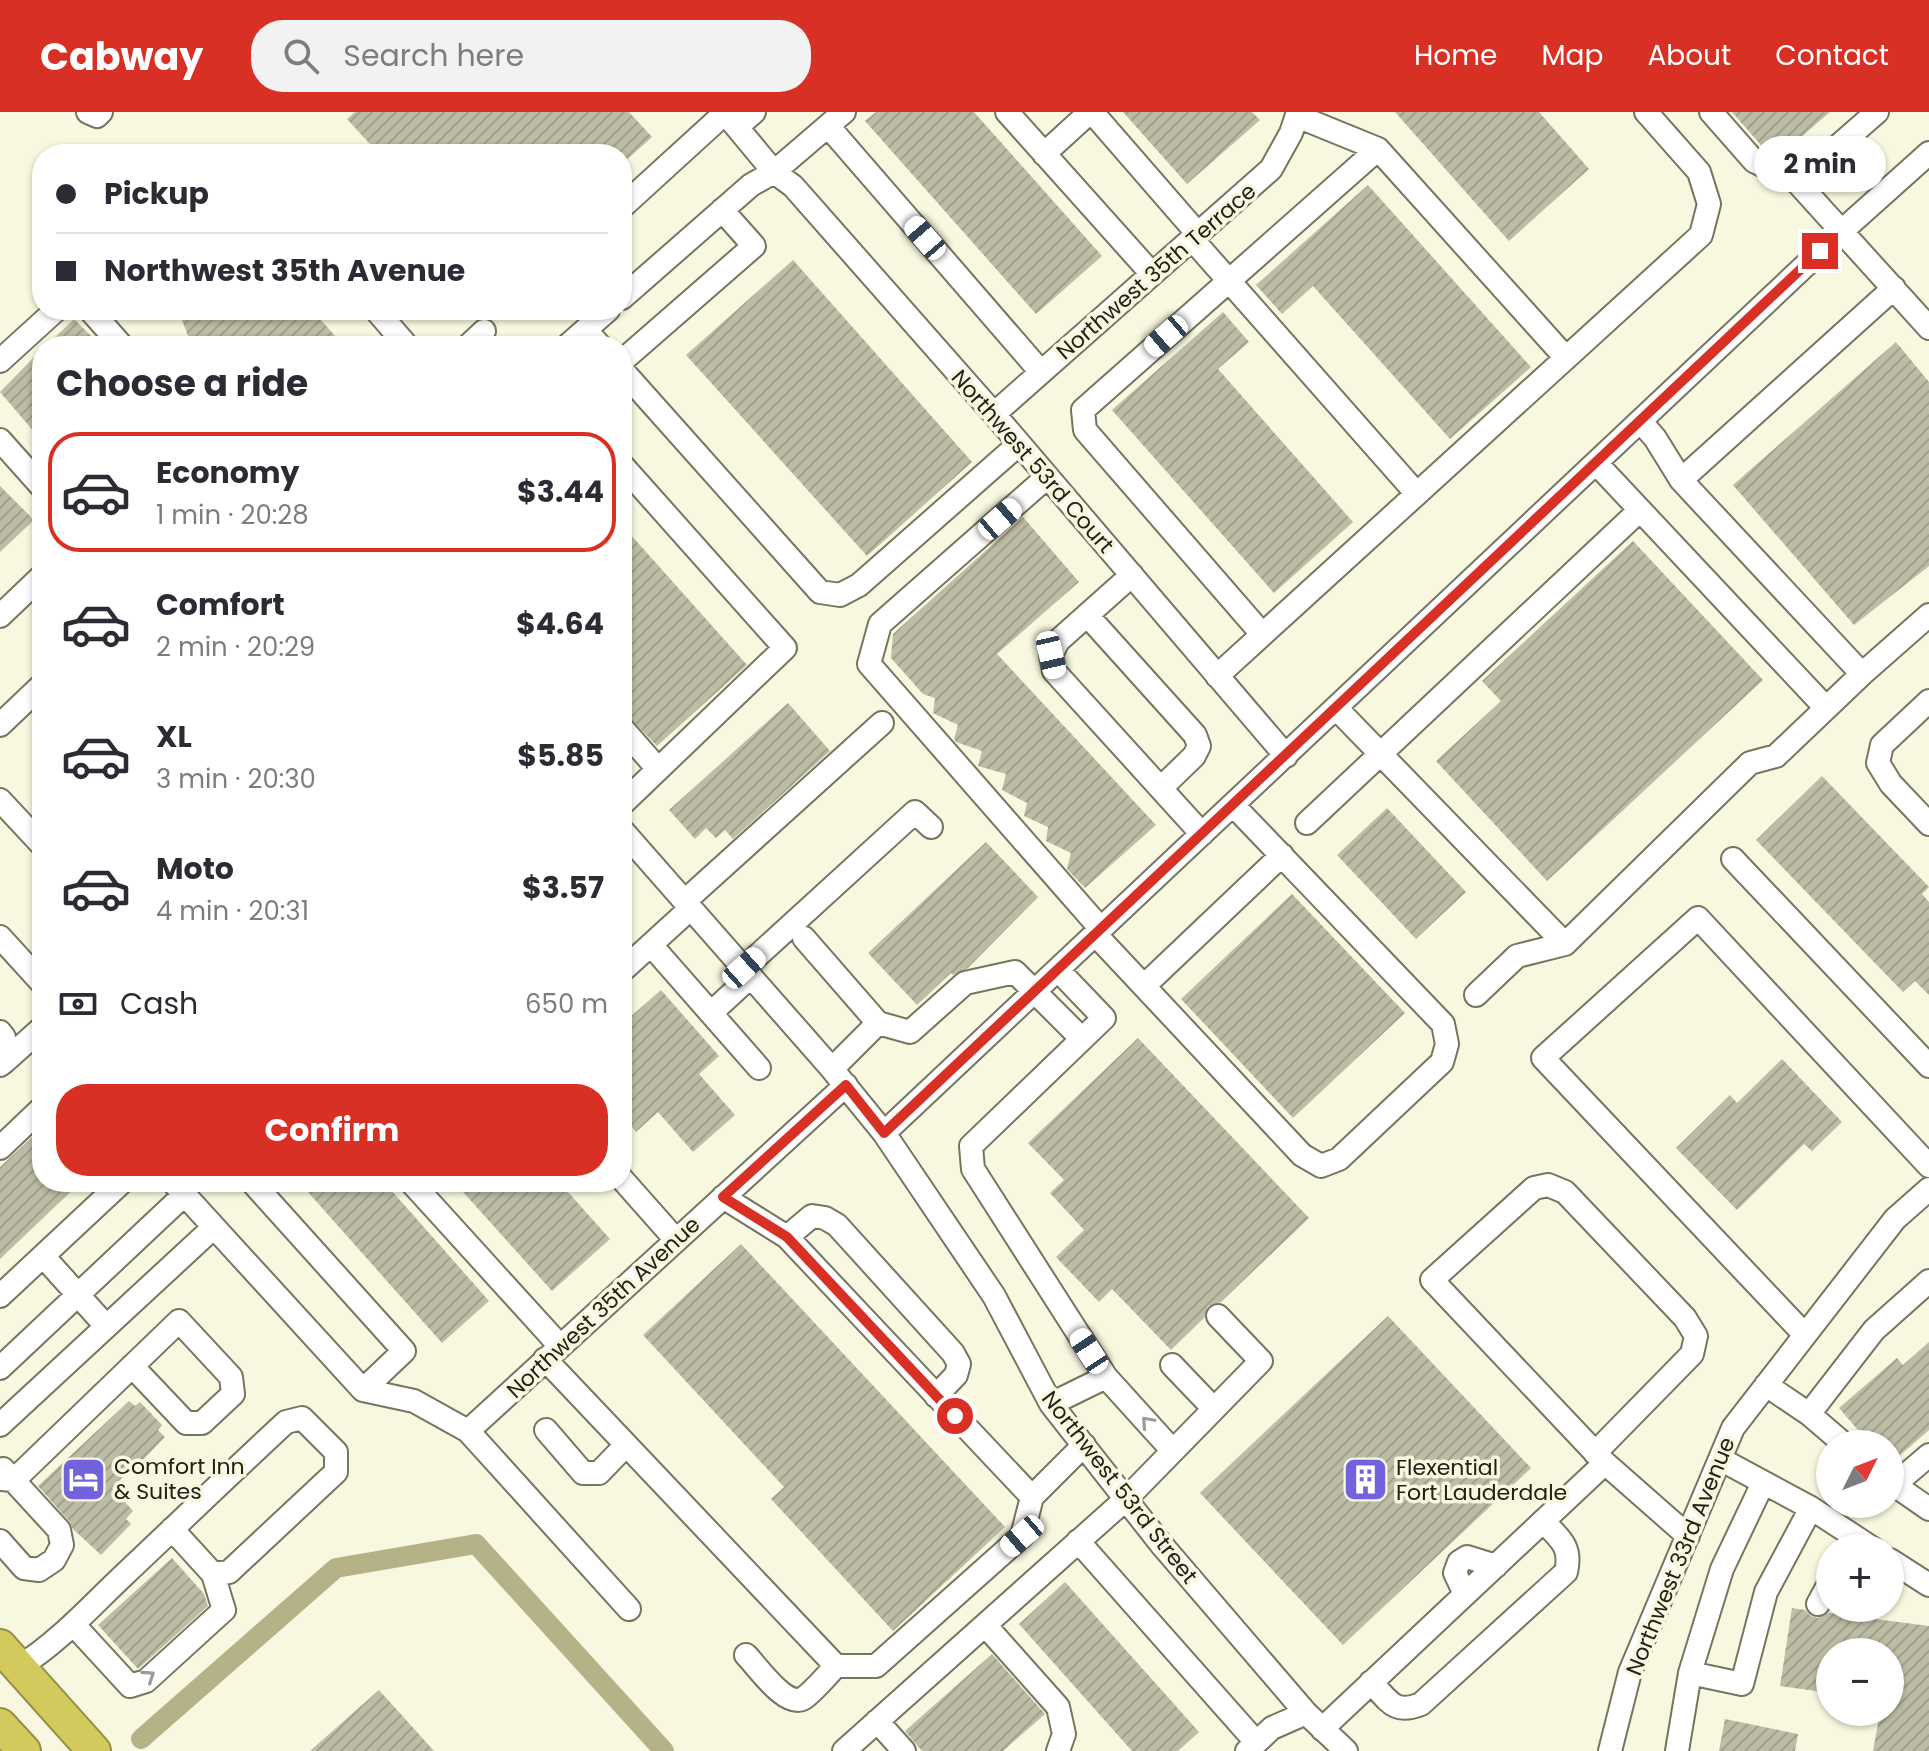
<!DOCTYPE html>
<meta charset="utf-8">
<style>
:root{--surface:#fff;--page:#f2f2f3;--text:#2b2b33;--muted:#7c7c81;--line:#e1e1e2;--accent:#d93025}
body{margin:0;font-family:Poppins,sans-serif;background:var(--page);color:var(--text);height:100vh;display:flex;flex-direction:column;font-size:30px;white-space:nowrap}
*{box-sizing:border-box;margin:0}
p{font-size:26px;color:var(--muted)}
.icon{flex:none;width:44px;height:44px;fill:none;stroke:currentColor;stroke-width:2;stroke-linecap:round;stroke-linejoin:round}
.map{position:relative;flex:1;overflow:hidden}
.side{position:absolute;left:32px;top:224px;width:600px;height:856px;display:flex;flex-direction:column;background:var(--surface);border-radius:32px;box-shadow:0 2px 6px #0004}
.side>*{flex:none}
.top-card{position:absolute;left:32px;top:32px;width:600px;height:176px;border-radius:32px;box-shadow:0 2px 6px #0004;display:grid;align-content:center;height:176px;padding:0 24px;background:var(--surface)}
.needle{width:52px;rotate:48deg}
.fabs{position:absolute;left:1816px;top:1318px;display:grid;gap:16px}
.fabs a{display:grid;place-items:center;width:88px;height:88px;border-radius:50%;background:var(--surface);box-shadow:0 2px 6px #0004;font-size:40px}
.end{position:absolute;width:36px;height:36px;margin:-18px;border:10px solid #d93025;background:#fff;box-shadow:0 0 0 4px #fff}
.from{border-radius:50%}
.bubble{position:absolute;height:56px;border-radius:28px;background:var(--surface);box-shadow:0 2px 6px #0004;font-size:26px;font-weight:700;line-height:56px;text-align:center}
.car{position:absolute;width:24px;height:48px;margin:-24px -12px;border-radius:10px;box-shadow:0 0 6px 2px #0007;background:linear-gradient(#fff 24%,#345 0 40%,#fff 0 76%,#345 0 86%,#fff 0)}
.top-card b{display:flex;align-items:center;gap:28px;height:76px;font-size:30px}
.top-card b+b{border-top:2px solid var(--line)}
.top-card i{width:20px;height:20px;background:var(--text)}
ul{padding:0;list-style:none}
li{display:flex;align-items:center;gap:24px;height:120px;margin:0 16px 12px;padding:0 8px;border:4px solid transparent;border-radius:32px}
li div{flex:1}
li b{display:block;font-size:30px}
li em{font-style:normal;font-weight:700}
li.active{border-color:var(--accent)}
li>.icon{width:72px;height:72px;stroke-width:1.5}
h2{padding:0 24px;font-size:36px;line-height:96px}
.pay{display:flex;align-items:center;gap:20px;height:88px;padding:0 24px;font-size:30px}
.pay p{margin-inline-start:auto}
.cta{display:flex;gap:16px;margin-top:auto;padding:16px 24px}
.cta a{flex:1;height:92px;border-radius:32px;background:var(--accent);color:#fff;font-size:32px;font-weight:700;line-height:92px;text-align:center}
header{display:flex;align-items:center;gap:48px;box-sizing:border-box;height:112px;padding:0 40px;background:var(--accent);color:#fff}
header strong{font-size:38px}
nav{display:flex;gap:44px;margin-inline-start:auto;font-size:28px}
.search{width:560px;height:72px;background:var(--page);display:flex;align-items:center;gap:20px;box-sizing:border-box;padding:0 28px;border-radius:32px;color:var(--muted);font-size:30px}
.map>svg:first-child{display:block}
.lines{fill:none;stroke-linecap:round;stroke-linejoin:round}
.canal{stroke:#b5b288;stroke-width:20}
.building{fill:url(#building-hatch)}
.minor-casing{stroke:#767560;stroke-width:26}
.highway-casing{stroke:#948f45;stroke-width:36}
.minor{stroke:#fff;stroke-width:22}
.highway{stroke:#d2ca5d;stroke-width:32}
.oneway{stroke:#9b9b97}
.route{stroke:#d93025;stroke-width:10}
.labels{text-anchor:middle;stroke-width:7;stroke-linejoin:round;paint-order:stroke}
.street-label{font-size:22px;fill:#212118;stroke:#f8f7df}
.poi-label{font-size:22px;fill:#212118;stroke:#f8f7df;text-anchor:start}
</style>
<header>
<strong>Cabway</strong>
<div class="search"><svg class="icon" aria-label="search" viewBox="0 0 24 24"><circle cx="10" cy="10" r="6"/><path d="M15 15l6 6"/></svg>Search here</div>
<nav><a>Home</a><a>Map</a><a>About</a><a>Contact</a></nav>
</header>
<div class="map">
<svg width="1929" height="1639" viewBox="0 0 1929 1639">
<defs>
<pattern id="building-hatch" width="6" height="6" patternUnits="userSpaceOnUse" patternTransform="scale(2)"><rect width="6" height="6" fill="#bdbca5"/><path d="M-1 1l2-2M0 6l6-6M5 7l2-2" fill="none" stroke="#a2a18d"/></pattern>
</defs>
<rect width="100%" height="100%" fill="#f8f7df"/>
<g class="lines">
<!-- canal -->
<path class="canal" d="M141,1627L336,1456L476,1432L664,1639"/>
</g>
<!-- building -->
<path class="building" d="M355,0H629L652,25L622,52V42H379L347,7Z
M876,0H974L1102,144L1036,202L865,9Z
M1123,0H1252L1260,8L1187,72Z
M1395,0H1539L1589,57L1509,129Z
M1732,0H1830L1778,45L1766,39Z
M1368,73L1531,255L1450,327L1313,174L1282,202L1256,173Z
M793,148L972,350L867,444L686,243Z
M178,198H312L344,234H210L206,230L192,234Z
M1223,200L1249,230L1218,257L1353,410L1274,481L1112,298Z
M74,207L101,234H46Z
M1896,230L1929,270V454L1854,513L1733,373Z
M42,237V329L0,280Z
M0,374L34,408L0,440Z
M1023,405L1079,470L997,542L1156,713L1085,776L1067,757L1071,741L1046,729L1048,715L1024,704L1027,691L1002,678L1006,662L978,654L982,639L956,630L954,627L958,613L933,601L935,586L923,582L891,546L893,522Z
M622,413L747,553L657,634L622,598Z
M1633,429L1763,568L1547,769L1436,649L1501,589L1482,569Z
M788,591L830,639L733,727L725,718L716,726L706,716L695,727L669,698Z
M1822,664L1929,775L1922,782L1929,790V883L1915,869L1903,880L1756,728Z
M1387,696L1466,780L1416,827L1337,743Z
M986,730L1038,785L968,856L953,863L951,861L917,893L868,841Z
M1292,782L1405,901L1293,1006L1181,887Z
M661,878L719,944L699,962L735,1003L693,1040L658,1000L636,1020L622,1003V912Z
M1138,926L1309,1106L1221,1190L1208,1194L1204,1206L1171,1238L1112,1177L1099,1190L1056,1145L1084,1118L1050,1081L1064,1068L1028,1031Z
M1782,947L1842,1010L1812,1039L1804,1032L1737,1098L1676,1036L1730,983L1737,991Z
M42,1016V1070H81L0,1147V1055Z
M299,1070H384L489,1189L442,1231Z
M454,1070H559L610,1127L552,1179Z
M741,1132L1005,1415L893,1519L771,1387L784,1375L643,1223Z
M1388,1204L1531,1356L1343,1533L1200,1381Z
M1929,1230V1318L1890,1352V1332H1870L1839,1296L1897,1246L1903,1253Z
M129,1289L135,1294L140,1290L162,1313L158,1318L165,1325L134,1357L133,1355L112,1376L133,1399L126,1407L131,1412L101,1443L73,1417L69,1409L38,1374Z
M172,1446L204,1482L208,1494L138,1557L98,1513Z
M1065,1470L1199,1620L1178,1639H1132L1019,1512Z
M1792,1496L1805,1498L1811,1504L1818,1506L1829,1501L1929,1514V1639H1873L1880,1600H1890V1540H1830V1581L1780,1574Z
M992,1542L1045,1602L1003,1639H922L905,1619Z
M379,1578L434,1639H310Z
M1725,1607L1798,1622L1795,1639H1719Z"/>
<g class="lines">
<defs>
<path id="minor" d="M88,0L97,4L101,0
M1007,0L1152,162
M1092,0L1198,122
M1711,0L1754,49L1797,70L1929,216
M1297,4L1378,37
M828,14L1041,260
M737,15L754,0
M1044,42L1090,0
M1797,70L1877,0
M622,95L725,1L774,60L793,74L994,302L1286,644
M1192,127L1417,382
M1894,176L1681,368L1862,562L1929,503
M622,186L751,73L774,60L844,0
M90,198L122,234
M376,198L407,234
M586,218L600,234
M468,234L484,219
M567,234L608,198
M0,249L56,198
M622,249L754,134L722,98
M622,258L820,480L840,483L859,473L1019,332
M994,302L1271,57L1291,21L1298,0
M1640,309L1655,326L1681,368
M0,328L42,375
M1596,351L1826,596
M622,353L785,536L622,692
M1047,365L880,512L869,552L1101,817
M1132,463L1058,529L1051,543L1054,559L1202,722
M1087,503L1195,623L1199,634L1194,644L1161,676
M0,504L42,464
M1262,522L1085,318L1083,298L1378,37L1566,246
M1217,564L1701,123L1709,92L1699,60L1646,0
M1929,589L1882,633L1878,651L1891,672L1929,712
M1336,596L1565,832L1750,651L1776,644L1862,562
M0,613L42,573
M622,616L658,657
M0,688L42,733
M1307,711L1640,398
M622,718L832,957L884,1021L994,1184L1051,1292L1161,1432L1306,1601L1346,1639
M1733,747L1929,954
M685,789L882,611
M1095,822L1302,1043L1321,1054L1339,1047L1442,950L1447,932L1443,912L1233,693
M0,825L42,871
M804,826L878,911L832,957
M651,833L759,956
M744,856L915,700L931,715
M1058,858L1104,906L971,1034L973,1057L1106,1265
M622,859L691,796
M1144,874L1282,743
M1476,883L1517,844L1565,832
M711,901L751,864
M878,911L910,920L965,871L1015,860L1082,927
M0,920L4,925V950L0,953
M4,950L42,916
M884,1021L1843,118L1929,41
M0,1036L42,996
M622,1067L676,1128
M173,1070L214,1115
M252,1070L404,1239L363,1278
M411,1070L560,1234
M723,1085L787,1125L1032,1385L1084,1333
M787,1125L812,1104L825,1106L837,1113L953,1241L959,1252L956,1263L936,1284
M43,1144L106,1214
M0,1184L122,1070
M1805,1223L1543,946L1698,806L1929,1054
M545,1247L836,1554H876L1022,1424L1032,1385
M1172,1253L1214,1297
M0,1256L184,1083
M1766,1273L1809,1302L1874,1218L1929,1169
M1809,1302L1844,1332
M0,1313L214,1115L363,1278L414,1289L468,1319L629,1497
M546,1318L583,1361H599L626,1333
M468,1319L846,973
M1173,1339L1261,1249L1218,1204
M1595,1341L1692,1242L1696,1224L1685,1206L1565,1080L1548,1073L1534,1076L1432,1168L1605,1351
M1720,1347L1811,1396L1872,1436
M0,1367L14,1368L179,1209L231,1265L233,1282L202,1311H186L132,1254
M1890,1370L1929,1397
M1894,1373L1929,1343
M0,1429L24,1456L39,1458L54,1448L62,1433L59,1418L3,1357
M1078,1429L1256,1630
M1890,1448L1929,1473
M1465,1482L1455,1461L1459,1450L1467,1445L1496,1454
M1818,1492L1830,1470
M73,1512L130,1574L146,1569L224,1498L213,1462
M985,1513L1058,1595L1064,1622L1058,1639
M746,1543C758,1555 786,1597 804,1586C815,1578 826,1564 836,1554
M19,1555C59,1530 91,1494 125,1462C179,1411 232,1360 286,1310L302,1306L336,1340V1360L229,1460L213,1462L172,1417
M1690,1561L1742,1572L1766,1480L1811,1396
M1371,1570C1389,1589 1394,1603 1421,1592L1566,1460C1572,1434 1560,1427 1543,1409
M877,1609L904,1639
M1322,1617L1605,1351L1688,1424
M844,1639L1126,1387L1173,1339L1106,1265L1051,1292
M1247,1639L1272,1616L1306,1601
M1610,1639L1630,1560L1733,1316L1895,1107L1929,1077
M1677,1639L1690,1561L1722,1457L1763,1371"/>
<path id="highway" d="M0,1534L94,1639
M0,1613L24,1639"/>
</defs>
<!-- minor casing -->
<use href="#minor" class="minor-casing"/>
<!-- highway casing -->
<use href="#highway" class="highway-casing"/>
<!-- minor -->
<use href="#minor" class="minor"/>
<!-- highway -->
<use href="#highway" class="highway"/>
</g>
<!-- one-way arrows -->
<defs><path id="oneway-chevron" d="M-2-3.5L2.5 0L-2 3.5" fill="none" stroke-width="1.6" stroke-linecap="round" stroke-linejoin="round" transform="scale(2)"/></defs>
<g class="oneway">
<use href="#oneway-chevron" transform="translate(1147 1310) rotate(-132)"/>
<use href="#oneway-chevron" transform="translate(149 1564) rotate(-34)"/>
</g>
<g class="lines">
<!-- route -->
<path class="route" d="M955,1304L787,1125L723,1085L846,973L884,1021L1820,139"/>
</g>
<!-- icons -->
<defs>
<symbol id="hotel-square" viewBox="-11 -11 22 22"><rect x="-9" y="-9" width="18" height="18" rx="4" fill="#7262dd" stroke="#f8f7df"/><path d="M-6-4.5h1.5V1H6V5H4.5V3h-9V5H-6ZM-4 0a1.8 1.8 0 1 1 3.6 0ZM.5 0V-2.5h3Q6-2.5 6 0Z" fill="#fff"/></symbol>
<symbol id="building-square" viewBox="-11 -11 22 22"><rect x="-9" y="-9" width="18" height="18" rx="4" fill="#7262dd" stroke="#f8f7df"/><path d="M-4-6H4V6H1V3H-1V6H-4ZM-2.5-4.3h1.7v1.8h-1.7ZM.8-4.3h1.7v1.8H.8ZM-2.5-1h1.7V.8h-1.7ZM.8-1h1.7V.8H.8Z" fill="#fff"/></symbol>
</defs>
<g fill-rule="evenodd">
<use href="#hotel-square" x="58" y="1342" width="51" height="51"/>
<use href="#building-square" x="1340" y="1342" width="51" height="51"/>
</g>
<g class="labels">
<!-- street labels -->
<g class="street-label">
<text transform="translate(1156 159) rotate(-41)" y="8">Northwest 35th Terrace</text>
<text transform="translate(1033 349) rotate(49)" y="8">Northwest 53rd Court</text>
<text transform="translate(603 1195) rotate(-43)" y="8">Northwest 35th Avenue</text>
<text transform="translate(1120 1375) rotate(52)" y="8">Northwest 53rd Street</text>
<text transform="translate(1680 1444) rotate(-68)" y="8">Northwest 33rd Avenue</text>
</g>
<!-- poi labels -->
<g class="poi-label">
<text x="114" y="1362">Comfort Inn<tspan x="114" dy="25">&amp; Suites</tspan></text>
<text x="1396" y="1363">Flexential<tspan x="1396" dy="25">Fort Lauderdale</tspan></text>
</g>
</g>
</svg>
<div class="fabs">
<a><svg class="needle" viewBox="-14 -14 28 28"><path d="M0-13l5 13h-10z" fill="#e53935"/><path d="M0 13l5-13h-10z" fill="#7c7c81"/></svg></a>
<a>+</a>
<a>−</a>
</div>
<i class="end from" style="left:955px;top:1304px"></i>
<i class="end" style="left:1820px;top:139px"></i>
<div class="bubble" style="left:1754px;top:24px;width:132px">2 min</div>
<i class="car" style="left:925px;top:126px;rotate:319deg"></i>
<i class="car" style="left:1166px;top:224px;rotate:229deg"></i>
<i class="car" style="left:1000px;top:407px;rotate:49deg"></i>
<i class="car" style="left:1051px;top:543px;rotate:167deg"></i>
<i class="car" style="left:744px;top:856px;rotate:48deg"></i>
<i class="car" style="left:1089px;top:1239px;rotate:327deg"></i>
<i class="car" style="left:1022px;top:1424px;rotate:229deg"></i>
<div class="top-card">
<b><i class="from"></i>Pickup</b>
<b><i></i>Northwest 35th Avenue</b>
</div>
<section class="side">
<h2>Choose a ride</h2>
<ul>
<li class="active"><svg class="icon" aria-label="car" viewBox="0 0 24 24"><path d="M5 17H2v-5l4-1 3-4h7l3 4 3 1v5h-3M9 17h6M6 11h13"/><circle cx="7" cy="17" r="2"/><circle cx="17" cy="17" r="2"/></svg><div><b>Economy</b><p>1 min · 20:28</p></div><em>$3.44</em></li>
<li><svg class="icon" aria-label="car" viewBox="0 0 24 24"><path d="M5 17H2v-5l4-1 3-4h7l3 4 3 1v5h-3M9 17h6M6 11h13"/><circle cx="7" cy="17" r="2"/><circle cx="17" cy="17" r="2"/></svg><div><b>Comfort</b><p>2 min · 20:29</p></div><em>$4.64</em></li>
<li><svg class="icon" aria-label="car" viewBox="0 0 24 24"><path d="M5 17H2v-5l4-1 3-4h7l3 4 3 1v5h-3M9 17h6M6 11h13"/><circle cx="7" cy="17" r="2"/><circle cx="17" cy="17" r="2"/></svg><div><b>XL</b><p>3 min · 20:30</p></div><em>$5.85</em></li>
<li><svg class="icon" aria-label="car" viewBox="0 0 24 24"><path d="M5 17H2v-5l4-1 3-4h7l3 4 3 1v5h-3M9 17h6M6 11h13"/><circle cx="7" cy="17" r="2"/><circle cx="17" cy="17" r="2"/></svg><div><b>Moto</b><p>4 min · 20:31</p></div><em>$3.57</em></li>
</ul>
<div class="pay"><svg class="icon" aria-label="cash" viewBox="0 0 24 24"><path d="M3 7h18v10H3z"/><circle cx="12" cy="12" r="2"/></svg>Cash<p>650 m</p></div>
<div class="cta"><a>Confirm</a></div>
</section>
</div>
